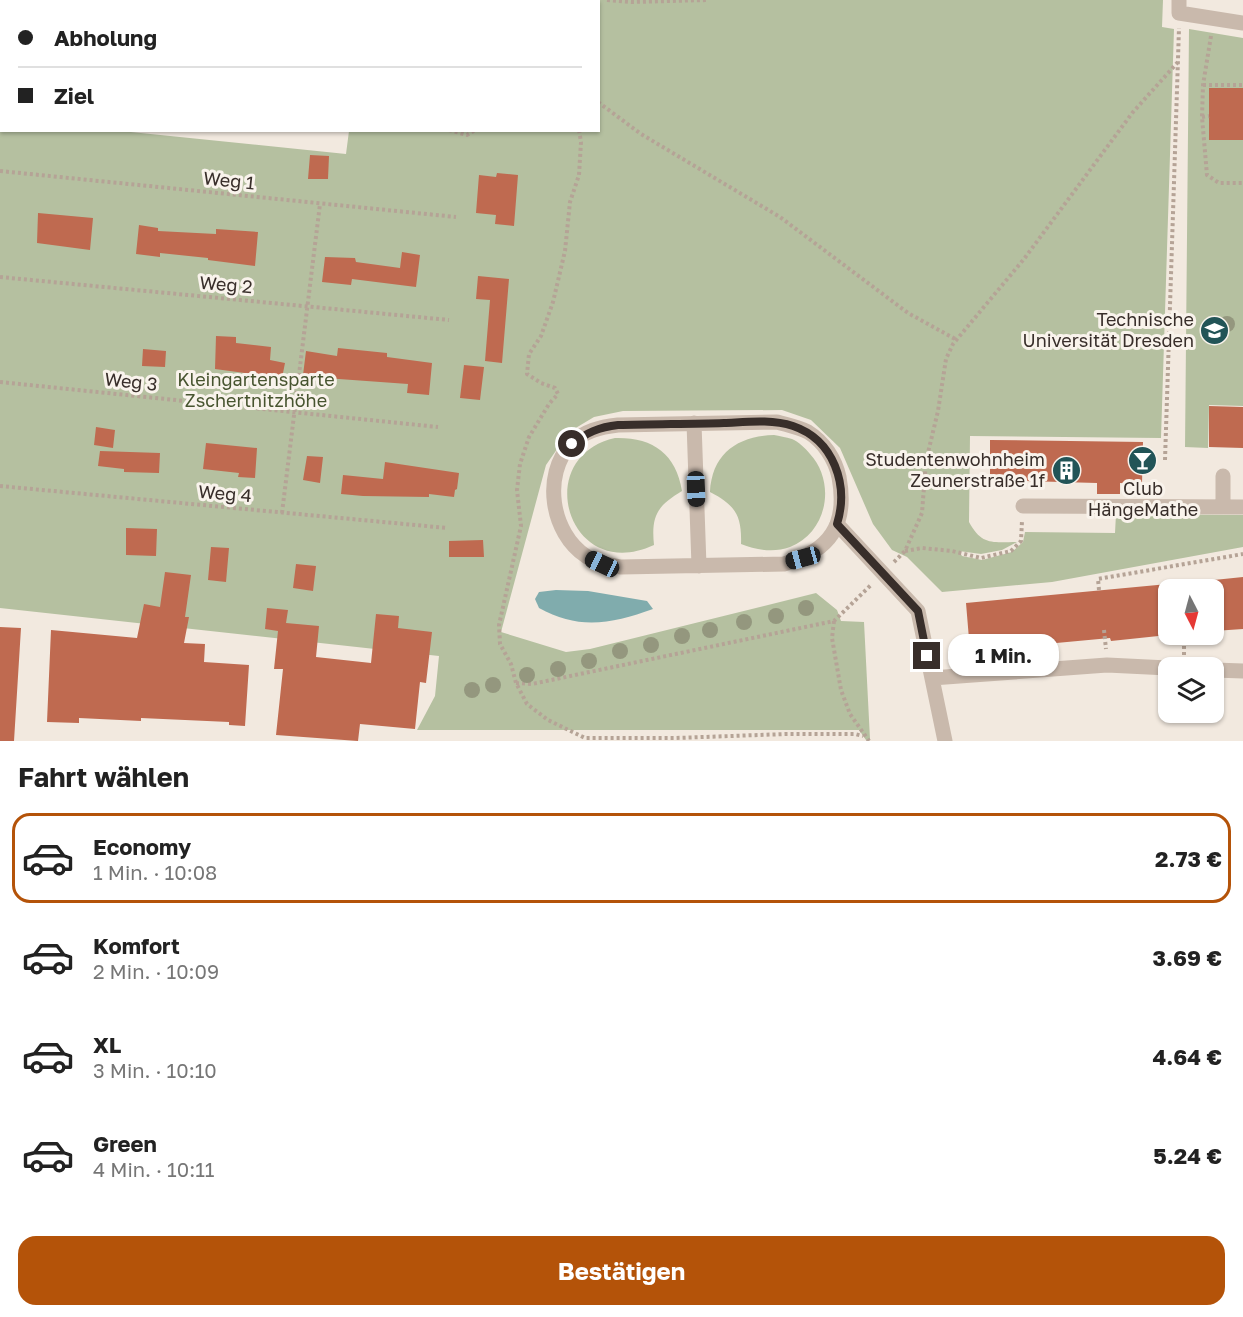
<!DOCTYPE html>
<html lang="de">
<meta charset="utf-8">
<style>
:root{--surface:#fff;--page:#f2f2f2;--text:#222;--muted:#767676;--line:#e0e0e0;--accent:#b45309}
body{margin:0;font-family:"Golos Text",sans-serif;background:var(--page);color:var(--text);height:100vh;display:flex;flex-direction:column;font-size:22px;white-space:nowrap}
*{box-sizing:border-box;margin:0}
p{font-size:20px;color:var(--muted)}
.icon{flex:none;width:33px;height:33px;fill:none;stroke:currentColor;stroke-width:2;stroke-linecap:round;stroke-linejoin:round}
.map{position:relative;height:741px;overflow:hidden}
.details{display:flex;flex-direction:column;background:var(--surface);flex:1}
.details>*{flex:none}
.top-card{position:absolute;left:0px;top:0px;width:600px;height:132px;box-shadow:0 2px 4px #0004;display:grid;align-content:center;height:132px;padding:0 18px;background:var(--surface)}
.needle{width:39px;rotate:174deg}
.tools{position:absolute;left:1158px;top:579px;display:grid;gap:12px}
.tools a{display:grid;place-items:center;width:66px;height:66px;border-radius:12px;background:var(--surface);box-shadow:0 2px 4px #0004;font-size:30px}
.end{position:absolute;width:27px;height:27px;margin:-14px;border:8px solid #382e2a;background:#fff;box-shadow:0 0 0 3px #fff}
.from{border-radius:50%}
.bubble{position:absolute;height:42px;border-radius:18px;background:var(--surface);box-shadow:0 2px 4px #0004;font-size:20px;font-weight:700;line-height:42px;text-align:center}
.car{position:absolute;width:18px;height:36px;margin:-18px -9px;border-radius:8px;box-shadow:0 0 4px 2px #0007;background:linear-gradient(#222 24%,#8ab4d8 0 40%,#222 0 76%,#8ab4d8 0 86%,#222 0)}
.top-card b{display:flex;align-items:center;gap:21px;height:57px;font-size:22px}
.top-card b+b{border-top:2px solid var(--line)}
.top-card i{width:15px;height:15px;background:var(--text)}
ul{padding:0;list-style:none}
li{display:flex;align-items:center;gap:18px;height:90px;margin:0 12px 9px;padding:0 6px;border:3px solid transparent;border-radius:18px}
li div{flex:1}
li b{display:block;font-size:22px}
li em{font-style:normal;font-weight:700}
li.selected{border-color:var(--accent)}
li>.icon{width:54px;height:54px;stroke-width:1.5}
h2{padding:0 18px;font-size:27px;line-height:72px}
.button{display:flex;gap:12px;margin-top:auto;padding:12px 18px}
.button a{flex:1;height:69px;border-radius:18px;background:var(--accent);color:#fff;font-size:24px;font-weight:700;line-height:69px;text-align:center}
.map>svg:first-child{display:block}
.green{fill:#b5c0a0}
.water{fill:#80acad}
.building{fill:#bf6a50}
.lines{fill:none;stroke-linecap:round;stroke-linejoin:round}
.path{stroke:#b5a396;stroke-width:4;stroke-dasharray:3 3;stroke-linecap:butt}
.minor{stroke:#c9b9ac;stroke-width:15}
.tree{fill:#94977e}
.route{stroke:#382e2a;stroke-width:8}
.labels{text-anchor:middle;stroke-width:6;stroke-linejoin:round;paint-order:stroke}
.street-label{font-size:18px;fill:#382e2a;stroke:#f9f3ec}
.poi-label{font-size:18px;fill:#382e2a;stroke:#f9f3ec;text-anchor:end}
.park-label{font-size:18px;fill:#47542f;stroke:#f9f3ec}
</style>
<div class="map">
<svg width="1243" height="741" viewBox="0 0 1243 741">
<rect width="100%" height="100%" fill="#f2e9df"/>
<!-- green -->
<path class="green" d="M188,0H1163L1162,27L1174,29L1161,438L970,436L969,522C982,546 993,542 1017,542L1002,550L981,554L959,551L962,556L982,560L1012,552L1023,542L1025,532L1115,533L1116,514L1243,515V547L1052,582L942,592L907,557L892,550L873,524L840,448L811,420L782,410L623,411L594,417L569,432L546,465L501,632L566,652L590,649L816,593L837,610L841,621L864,622L870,739L866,740L859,730H417L435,696L439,656L0,608V118L2,130L121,131L346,154L349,131L598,130V2Z
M1189,29L1243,38V406L1209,405L1208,448L1185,447Z
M774,435C779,436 786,437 792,439C799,442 805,448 810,454C836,482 828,532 790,547C774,553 756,550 741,544C742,515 735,505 710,492C712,453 738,436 774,435Z
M615,438C652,437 676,453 682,491C657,506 651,516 654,545C568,585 530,457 615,438Z"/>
<!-- water -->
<path class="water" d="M556,590L588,591L647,601L653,609C612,624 578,630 539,608L535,599L539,592Z"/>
<!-- building -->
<path class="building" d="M1209,88H1243V140H1209Z
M310,155L329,156L328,179H308Z
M497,173L518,175L514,226L495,224L496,215L476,213L479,175L496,177Z
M38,213L93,218L90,250L37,243Z
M139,225L158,228V231L216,234V229L258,232L255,266L208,260V258L160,253V257L136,254Z
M402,252L420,255L416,287L352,279L351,285L322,282L325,257L355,258L356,262L400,268Z
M478,276L509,279L502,363L485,361L490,300L476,299Z
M216,336L236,337V343L271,347L270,360L285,363L282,378L215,369Z
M338,348L387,353V357L432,363L429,395L407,393L408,384L325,378L303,375L306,351L337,356Z
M143,349L166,351L165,367L142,366Z
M464,365L484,367L480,400L460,398Z
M1209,406L1243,407V448L1209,447Z
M96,427L115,430L113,448L94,445Z
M990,440L1143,442L1142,484L1120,483V494H1097V483L990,480Z
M206,443L257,448L255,478L238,477L239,473L203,469Z
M100,451L160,453L159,473L124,472V469L98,466Z
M307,456L323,457L320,483L303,480Z
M385,462L459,473L457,489L455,490L454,497L429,494V497L363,496L341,494L343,475L383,479Z
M126,528L157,529L156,556L126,555Z
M483,540L484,557H449V541Z
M211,547L229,548L226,582L208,580Z
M296,564L316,566L313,591L293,588Z
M165,572L191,575L185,617H189L184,643L205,644L204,662L249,665L245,726L229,725V722L141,718V721L79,718V723L47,722L51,630L137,638L144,604L160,607Z
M1243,577V629L1214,631V580Z
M1168,584V635L1111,641L1110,638L970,651L966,603Z
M267,608L288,610L286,623L319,626L316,657L371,663L376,614L399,616L398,628L432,632L426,683L420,682L415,729L360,724L358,741L276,735L283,669H274L278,631L265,629Z
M0,627L21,628L14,741H0Z"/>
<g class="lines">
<!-- path -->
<path class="path" d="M40,0V2
M87,0L100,2
M430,0L443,2
M542,0L543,2
M607,0L632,2L708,0
M494,2L514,0
M1211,36L1203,85L1202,117L1207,175L1219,183H1243
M1203,85H1243
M598,102L641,134L780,217L908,313L957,340
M1202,117L1209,116
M386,130H391
M449,130L467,135L475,130
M579,130L581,142L579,175L570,202L565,251L553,302L541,336L529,354L527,374L541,383L555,388L558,394L549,404L529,437L520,464L517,490L521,526L499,625L500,644L511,664L516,683L527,704L548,720L585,738H676L786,734H855L863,736
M0,171L456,217
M0,277L449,320
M0,382L438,427
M1165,460L1179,28
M0,486L447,528
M282,513L320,204
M905,551L922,548L952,551L981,558L1011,551L1021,541L1022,521
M894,562L905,551L922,513L926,461L938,411L946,359L953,344L1024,259L1133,112L1178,62
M1099,590L1098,579L1243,554
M834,621L832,638L841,690L850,714L869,741
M1104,630L1106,649
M1184,634V661
M516,683L532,684L834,621L872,584"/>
<!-- minor -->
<path class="minor" d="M1179,0V13L1243,23
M777,422C787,425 798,427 808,432C824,442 835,459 839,477C848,525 830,551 784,564L621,567C609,565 596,563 586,556C551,533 542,475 571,444C584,431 600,427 618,425Z
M694,423L699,566
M1023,506L1243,507
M1223,507V476
M837,524L918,611L945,741
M1214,670L1243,671
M932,678L1107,665L1168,668"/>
</g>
<!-- trees -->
<g class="tree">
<circle cx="1227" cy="324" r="8"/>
<circle cx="806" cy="608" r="8"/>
<circle cx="776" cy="616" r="8"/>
<circle cx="744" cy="622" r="8"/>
<circle cx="710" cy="630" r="8"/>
<circle cx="682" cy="636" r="8"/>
<circle cx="651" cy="645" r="8"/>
<circle cx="620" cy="651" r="8"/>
<circle cx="589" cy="661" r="8"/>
<circle cx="558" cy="669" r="8"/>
<circle cx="527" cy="675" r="8"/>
<circle cx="493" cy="685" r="8"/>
<circle cx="472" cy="690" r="8"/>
</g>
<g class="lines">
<!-- route -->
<path class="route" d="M572,444C586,433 599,427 618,425C653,424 689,424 724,423C747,422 771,419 793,426C834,440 849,485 837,524L918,611L927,656"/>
</g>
<!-- icons -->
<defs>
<symbol id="university-disc" viewBox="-11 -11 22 22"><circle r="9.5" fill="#225457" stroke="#f9f3ec"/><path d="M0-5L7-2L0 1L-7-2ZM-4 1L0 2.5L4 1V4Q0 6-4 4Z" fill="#fff"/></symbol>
<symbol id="bar-disc" viewBox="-11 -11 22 22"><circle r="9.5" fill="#225457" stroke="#f9f3ec"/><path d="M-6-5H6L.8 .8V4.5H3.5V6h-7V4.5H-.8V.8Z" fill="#fff"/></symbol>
<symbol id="building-disc" viewBox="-11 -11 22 22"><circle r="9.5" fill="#225457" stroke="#f9f3ec"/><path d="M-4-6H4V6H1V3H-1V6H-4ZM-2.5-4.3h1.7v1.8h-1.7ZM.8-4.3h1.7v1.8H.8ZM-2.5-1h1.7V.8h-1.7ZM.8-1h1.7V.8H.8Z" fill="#fff"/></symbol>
</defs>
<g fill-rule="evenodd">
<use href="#university-disc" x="1198" y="314" width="33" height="33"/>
<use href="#bar-disc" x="1126" y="444" width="33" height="33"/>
<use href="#building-disc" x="1050" y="454" width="33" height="33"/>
</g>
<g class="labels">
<!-- street labels -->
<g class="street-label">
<text transform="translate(229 181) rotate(6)" y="6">Weg 1</text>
<text transform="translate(226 285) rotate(5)" y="6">Weg 2</text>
<text transform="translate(131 382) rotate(6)" y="6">Weg 3</text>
<text transform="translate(225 494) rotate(5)" y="6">Weg 4</text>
</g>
<!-- poi labels -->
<g class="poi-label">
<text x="1194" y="326">Technische<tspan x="1194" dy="21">Universität Dresden</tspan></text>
<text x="1045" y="466">Studentenwohnheim<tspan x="1045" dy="21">Zeunerstraße 1f</tspan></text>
<text x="1143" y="495" text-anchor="middle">Club<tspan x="1143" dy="21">HängeMathe</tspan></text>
</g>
<!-- park labels -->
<g class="park-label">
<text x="256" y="386">Kleingartensparte<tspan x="256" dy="21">Zschertnitzhöhe</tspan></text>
</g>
</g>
</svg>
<div class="tools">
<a><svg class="needle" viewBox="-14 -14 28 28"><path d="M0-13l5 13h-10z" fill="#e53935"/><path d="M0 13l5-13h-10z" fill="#767676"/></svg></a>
<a><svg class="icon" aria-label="layers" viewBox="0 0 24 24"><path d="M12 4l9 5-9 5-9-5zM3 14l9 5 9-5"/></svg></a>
</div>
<i class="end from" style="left:572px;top:444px"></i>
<i class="end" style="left:927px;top:656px"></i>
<div class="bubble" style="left:948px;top:634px;width:111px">1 Min.</div>
<i class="car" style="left:696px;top:489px;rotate:178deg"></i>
<i class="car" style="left:803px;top:558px;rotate:255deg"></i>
<i class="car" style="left:602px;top:564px;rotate:295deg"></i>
<div class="top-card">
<b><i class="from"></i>Abholung</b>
<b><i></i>Ziel</b>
</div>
</div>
<section class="details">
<h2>Fahrt wählen</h2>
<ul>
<li class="selected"><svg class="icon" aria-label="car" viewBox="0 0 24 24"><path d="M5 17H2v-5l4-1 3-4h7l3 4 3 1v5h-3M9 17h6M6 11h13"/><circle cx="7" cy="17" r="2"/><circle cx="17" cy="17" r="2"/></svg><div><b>Economy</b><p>1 Min. · 10:08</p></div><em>2.73 €</em></li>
<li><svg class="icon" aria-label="car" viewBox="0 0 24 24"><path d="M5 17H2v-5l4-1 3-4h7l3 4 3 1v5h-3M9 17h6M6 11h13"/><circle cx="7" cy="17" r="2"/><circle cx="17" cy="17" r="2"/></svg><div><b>Komfort</b><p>2 Min. · 10:09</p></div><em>3.69 €</em></li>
<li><svg class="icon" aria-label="car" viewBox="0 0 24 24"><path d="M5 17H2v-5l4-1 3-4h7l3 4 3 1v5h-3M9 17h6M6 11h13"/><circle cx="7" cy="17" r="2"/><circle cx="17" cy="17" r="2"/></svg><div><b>XL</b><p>3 Min. · 10:10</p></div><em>4.64 €</em></li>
<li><svg class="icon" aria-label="car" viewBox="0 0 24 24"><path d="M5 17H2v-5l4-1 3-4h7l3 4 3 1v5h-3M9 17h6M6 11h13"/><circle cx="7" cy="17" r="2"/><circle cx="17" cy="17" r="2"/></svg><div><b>Green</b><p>4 Min. · 10:11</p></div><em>5.24 €</em></li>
</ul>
<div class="button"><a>Bestätigen</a></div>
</section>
